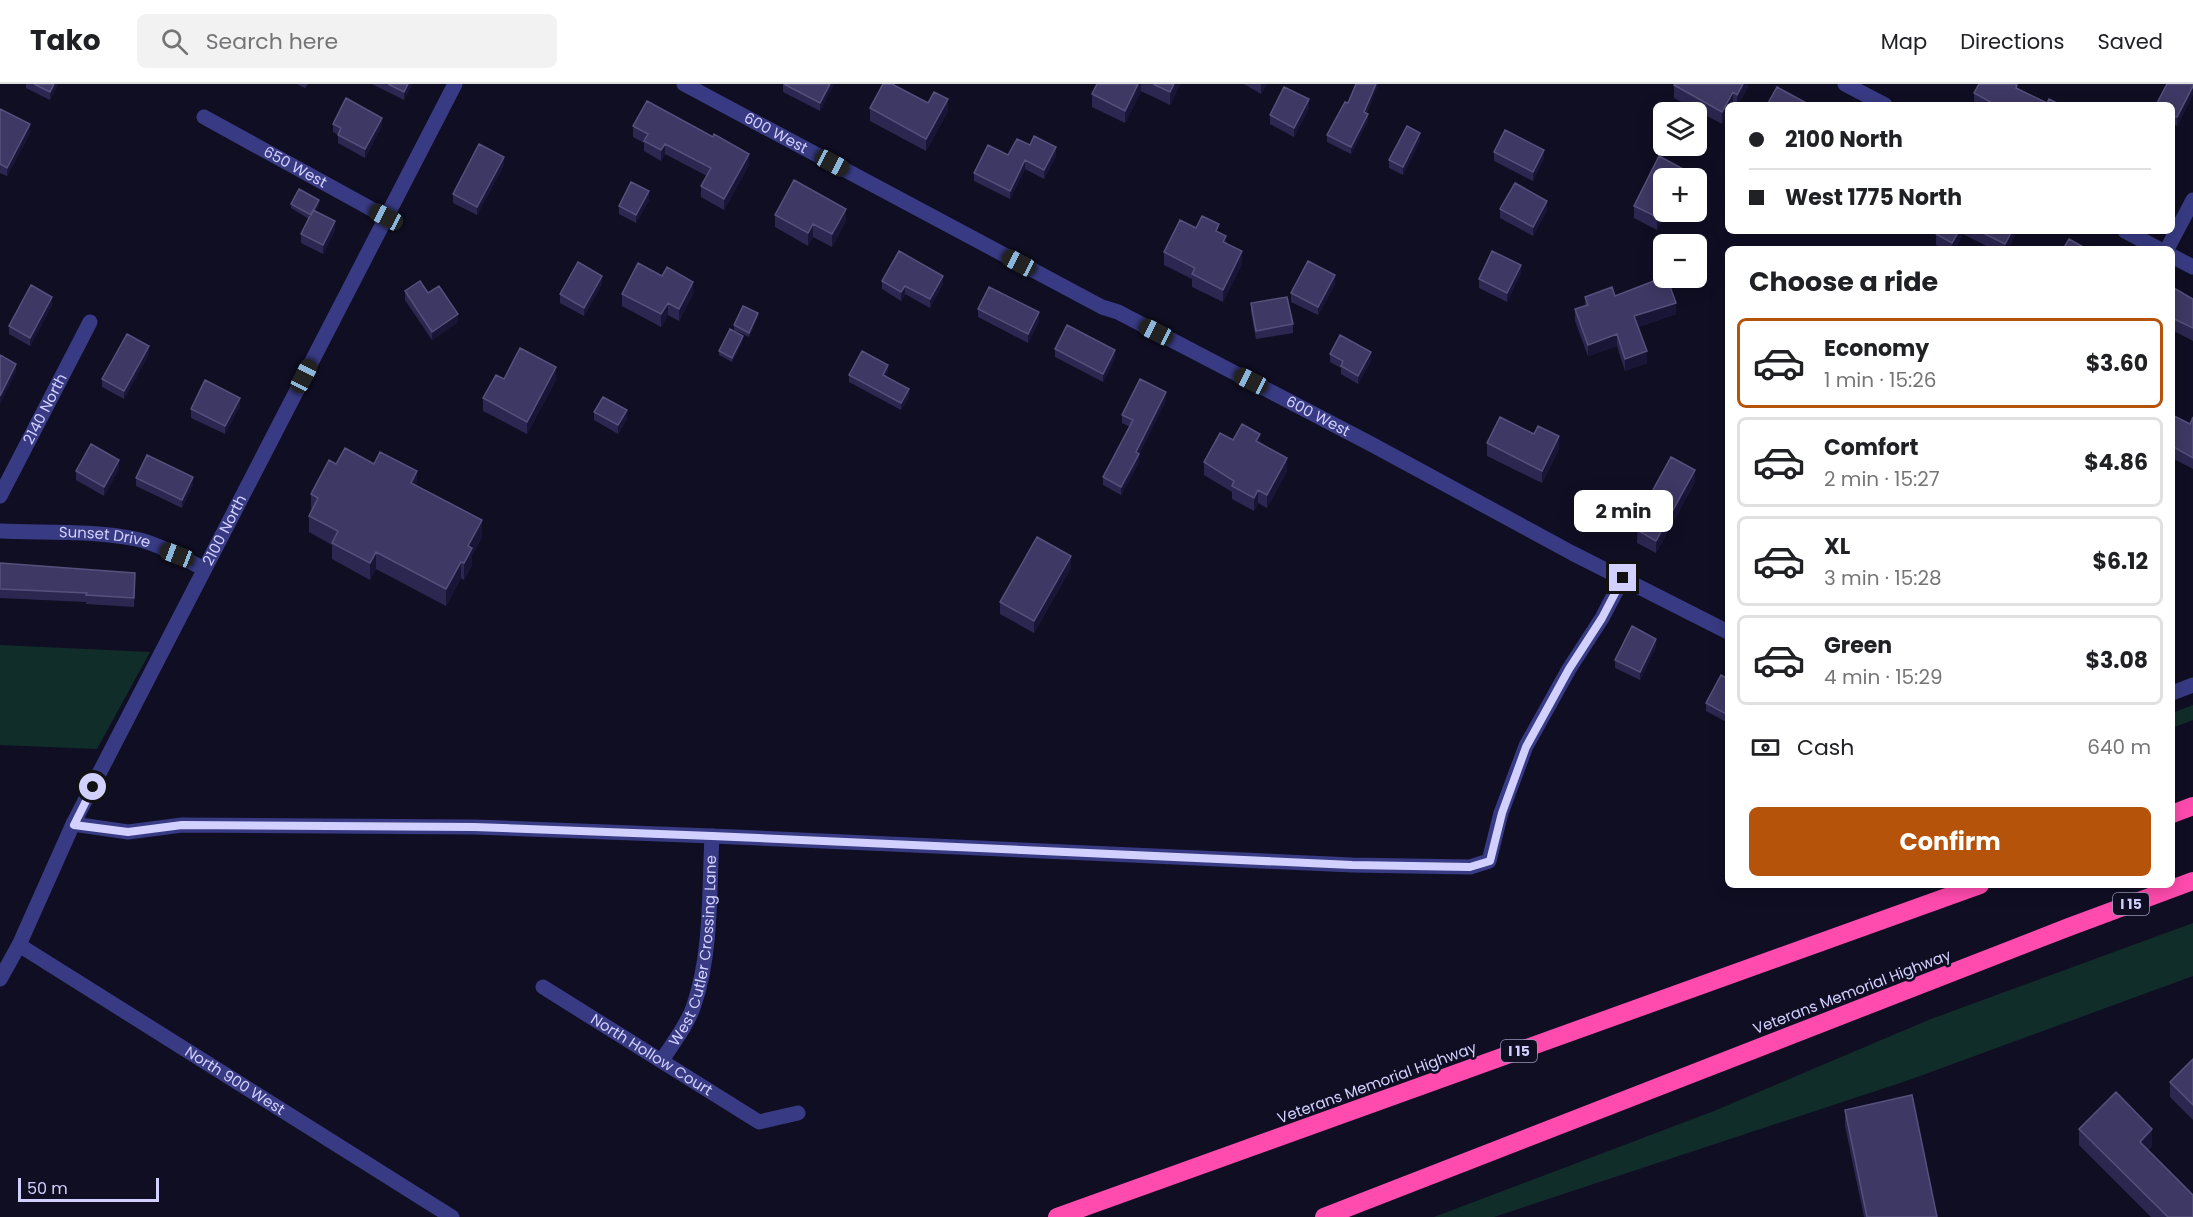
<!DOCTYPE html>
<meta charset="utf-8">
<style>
:root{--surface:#fff;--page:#f2f2f2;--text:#202124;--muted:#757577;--line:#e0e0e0;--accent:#b45309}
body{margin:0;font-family:Poppins,sans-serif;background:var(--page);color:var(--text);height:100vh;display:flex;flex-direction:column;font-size:22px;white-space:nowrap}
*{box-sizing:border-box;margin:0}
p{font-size:20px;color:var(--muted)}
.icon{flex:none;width:33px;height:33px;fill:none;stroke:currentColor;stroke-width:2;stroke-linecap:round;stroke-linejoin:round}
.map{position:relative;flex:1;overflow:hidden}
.sheet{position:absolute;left:1725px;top:162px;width:450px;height:642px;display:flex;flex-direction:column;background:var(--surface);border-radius:9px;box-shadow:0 3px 15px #0003}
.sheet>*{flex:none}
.guide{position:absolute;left:1725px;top:18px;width:450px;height:132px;border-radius:9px;box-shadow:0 3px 15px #0003;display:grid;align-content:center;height:132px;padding:0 24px;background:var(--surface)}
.tools{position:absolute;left:1653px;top:18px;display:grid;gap:12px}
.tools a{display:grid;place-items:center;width:54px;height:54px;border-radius:9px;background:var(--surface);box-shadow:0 3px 15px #0003;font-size:30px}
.scale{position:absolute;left:18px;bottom:15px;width:141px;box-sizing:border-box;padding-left:6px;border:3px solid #d2d0ff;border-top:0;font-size:16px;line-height:21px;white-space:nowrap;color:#d2d0ff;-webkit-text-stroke:4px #100e23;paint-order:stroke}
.end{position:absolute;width:27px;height:27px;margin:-14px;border:8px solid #d2d0ff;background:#111;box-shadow:0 0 0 3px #111}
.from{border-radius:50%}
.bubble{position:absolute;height:42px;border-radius:9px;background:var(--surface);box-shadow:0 3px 15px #0003;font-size:20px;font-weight:700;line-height:42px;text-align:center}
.car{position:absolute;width:18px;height:36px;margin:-18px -9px;border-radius:8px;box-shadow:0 0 4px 2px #0007;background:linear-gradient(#222 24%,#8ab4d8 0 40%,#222 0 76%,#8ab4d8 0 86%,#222 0)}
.guide b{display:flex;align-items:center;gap:21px;height:57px;font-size:22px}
.guide b+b{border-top:2px solid var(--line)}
.guide i{width:15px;height:15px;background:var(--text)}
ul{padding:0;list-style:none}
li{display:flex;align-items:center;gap:18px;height:90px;margin:0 12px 9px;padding:0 12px;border:3px solid var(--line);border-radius:9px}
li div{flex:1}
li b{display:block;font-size:22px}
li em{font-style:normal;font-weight:700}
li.selected{border-color:var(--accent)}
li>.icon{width:54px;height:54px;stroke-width:1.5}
h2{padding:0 24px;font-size:27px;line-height:72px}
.pay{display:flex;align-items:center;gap:15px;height:66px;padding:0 24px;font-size:22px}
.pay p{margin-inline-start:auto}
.primary-button{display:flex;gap:12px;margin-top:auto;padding:12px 24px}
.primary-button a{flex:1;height:69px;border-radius:9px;background:var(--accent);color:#fff;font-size:24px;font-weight:700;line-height:69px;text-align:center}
header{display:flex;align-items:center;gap:36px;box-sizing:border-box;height:84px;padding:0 30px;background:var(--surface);border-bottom:2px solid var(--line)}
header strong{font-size:28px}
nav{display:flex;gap:33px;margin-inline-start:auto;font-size:21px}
.search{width:420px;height:54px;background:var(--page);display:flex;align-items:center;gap:15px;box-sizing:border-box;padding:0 21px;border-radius:9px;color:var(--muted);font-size:22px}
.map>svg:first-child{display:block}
.green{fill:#112d2a}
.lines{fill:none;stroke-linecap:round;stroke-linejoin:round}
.minor{stroke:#383b83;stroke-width:15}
.highway{stroke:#ff4bae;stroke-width:18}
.wall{fill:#2c2751}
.shaded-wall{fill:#191537}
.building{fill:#3d3964;stroke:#55517c;stroke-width:1.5}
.route{stroke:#d2d0ff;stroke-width:8}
.labels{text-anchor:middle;stroke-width:5;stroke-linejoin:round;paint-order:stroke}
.shield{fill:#100e23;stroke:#9896bd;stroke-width:1.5}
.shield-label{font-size:14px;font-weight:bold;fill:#d2d0ff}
.street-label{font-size:15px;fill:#d2d0ff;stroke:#100e23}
</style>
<header>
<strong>Tako</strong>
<div class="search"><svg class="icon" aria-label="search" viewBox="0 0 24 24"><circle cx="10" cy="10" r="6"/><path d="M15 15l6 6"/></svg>Search here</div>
<nav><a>Map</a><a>Directions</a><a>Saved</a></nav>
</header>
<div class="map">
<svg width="2193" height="1133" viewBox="0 0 2193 1133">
<rect width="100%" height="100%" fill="#100e23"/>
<!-- green -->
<path class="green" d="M0,561L150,568L97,665L0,661Z
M2193,621V636L2172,644V629Z
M2193,839V892L1909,996L1494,1133H1434L1714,1027L1931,935Z"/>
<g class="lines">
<!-- minor -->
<g class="minor">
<path id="s1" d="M684,0L1102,223L1118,228L1371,360L1572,469L1728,548"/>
<path d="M1845,0L1885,21"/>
<path id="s2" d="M204,33L386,133"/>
<path d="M2125,147L2159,165"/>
<path d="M2167,165L2193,116"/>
<path d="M2172,172L2193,183"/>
<path id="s3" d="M0,412L90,238"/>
<path id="s4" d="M0,447C45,449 92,446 136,455C159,460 183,474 204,485"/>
<path d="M2172,609L2193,601"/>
<path d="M73,740L128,748L182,741L474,743L712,752L1352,781L1470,783L1489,777L1501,729L1526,662L1569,585L1602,534L1623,494"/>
<path id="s5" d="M19,861L452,1133"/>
<path id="s6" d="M0,895L19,861L73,740L455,0"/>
<path id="s7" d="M543,903L759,1038L798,1029"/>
<path id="s8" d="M662,976C673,959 688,940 694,921C712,868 709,807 712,752"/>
</g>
<!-- highway -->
<path class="highway" d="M2172,730L2193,722
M1057,1133L1980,801
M1324,1133L2069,843L2193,797"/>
</g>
<!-- wall -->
<path class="wall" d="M26,0H58L50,16L26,4Z
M297,0H308L305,4Z
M372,0H412L404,16Z
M783,0H834L820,27L783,8Z
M1097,0H1180L1170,21L1141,7L1125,39L1092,23V10Z
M1244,0H1267L1261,10Z
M1378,0L1367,29L1368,37L1351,70L1327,58V51L1348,19Z
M1748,0V3L1738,21H1728V29L1722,40L1674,14V1Z
M2193,0V10L2177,42L2174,40L2172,21Z
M2017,4L2047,19L2061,21H1980L1974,18V9Z
M928,19L948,27L926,67L870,37V24Z
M1309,24L1294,53L1270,40V31Z
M0,25L30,49L7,92L0,89Z
M333,40L382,42L365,74L338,59V51L333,48Z
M633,42L749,81L724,126L701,113V102L707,92L665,70L661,77L644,67V59L633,53Z
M1420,57L1403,91L1389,84V76Z
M1030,61L1056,72L1044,95L1025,85L1010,115L974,97V89Z
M1494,68L1544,74L1533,97L1494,77Z
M1659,72L1698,93V105L1696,109V94H1664V128H1666L1657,146L1634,134V122Z
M504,81L477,131L453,119V110Z
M649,116L636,139L619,130V122Z
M291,120L319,121L315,127L335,146L323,170L301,159V150L309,135L291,124Z
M1500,125L1547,126L1533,152L1500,134Z
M775,131L846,137L832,163L813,153L808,162L775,143Z
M1196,144L1219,148L1242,180L1223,218L1192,203V195L1164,181V168Z
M1937,147H2017L2008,165H1992L1963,150L1955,165H1942L1936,161V150Z
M1521,189L1507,218L1479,204V195Z
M662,192L693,210L679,237L668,231L661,243L622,222V210Z
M882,197L943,200L930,224L905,210L901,217L882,205Z
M602,200L584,232L560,219V210Z
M1335,200L1318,231L1291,218V209Z
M2172,203L2193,215V257L2172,246Z
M405,207L428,209L458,238L432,256L405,216Z
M1615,212L1676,230L1638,243L1647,279L1625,287L1617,262L1588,272L1575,237V225L1585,221V213Z
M1251,219L1293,240V249L1256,255L1251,228Z
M52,221L30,262L9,250V242Z
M978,225L1039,237L1028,259L978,233Z
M758,233L749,253L734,246V241Z
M743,256L732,278L719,271V267Z
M1055,265L1115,274L1103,298L1055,273Z
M149,270L124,315L102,303V295Z
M1330,270L1371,277L1358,300L1341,290V284L1330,278Z
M888,288L886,293L909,313L901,326L849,298V291Z
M504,295L556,296L527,350L483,327V314Z
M1166,316L1139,370V378L1121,411L1103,401V393L1130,343L1122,339V331Z
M240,322L225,350L191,334V325Z
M594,328L627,335L618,350L594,336Z
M2172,331L2190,340L2193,333V385L2172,374Z
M1534,350L1559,365L1542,399L1487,372V359Z
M1233,356L1260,359L1287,387L1267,424L1258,419L1254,427L1232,415V408L1204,391V378Z
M336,380L417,402L482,453L472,471V481L464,496L461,494L446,522L376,485L370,496L332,475V461L309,448V432L311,427V410Z
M119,385L104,412L76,396V387Z
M136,394L193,401L182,424L136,402Z
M1695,398L1656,469L1637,459L1638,433Z
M1728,433V450L1726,449V437Z
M0,479L135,497L134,523L86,520V518L0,514Z
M1071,484L1034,549L1000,530V518Z
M1656,563L1640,596L1615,584V576Z
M1728,595V639L1706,627V619Z
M2193,975V1036L2170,1013V998Z
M1845,1026L1937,1133H1864L1845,1042Z
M2079,1045L2152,1062L2148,1066L2193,1133H2151L2079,1061Z"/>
<!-- shaded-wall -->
<path class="shaded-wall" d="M54,0H58L50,16V8Z
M408,0H412L404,16V8Z
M830,0H834L820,27V19Z
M1138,0H1141V7L1125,39V27Z
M1174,0H1180L1170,21V8Z
M1262,0H1267L1261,10V1Z
M1376,0H1378V2L1364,35V28Z
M1743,0H1748V3L1738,21H1737V11Z
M2193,2V10L2177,42V33Z
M1733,8V21H1728V29L1722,40V28Z
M948,15V27L926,67V55Z
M1309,15V24L1294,53V44Z
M1368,30V37L1351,70V63Z
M2174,32V40L2172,44V35Z
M382,34V42L365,74V65Z
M30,40V49L7,92V84Z
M1420,49V57L1403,91V83Z
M665,60V70L661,77V66Z
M1056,63V72L1044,95V86Z
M1544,66V74L1533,97V88Z
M749,70V81L724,126V115Z
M504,73V81L477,131V123Z
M1025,76V85L1010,115V107Z
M1698,93V105L1696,109V96Z
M649,107V116L636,139V131Z
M319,116V121L311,135V131Z
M1547,117V126L1533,152V143Z
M1664,120V128H1666L1657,146V133Z
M846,125V137L832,163V150Z
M335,137V146L323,170V161Z
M813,140V153L808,162V149Z
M1959,147H1963V150L1955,165H1952V159Z
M2012,147H2017L2008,165H2005V160Z
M1242,167V180L1223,218V206Z
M1521,181V189L1507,218V209Z
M1335,191V200L1318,231V223Z
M602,192V200L584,232V224Z
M943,192V200L930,224V215Z
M693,198V210L679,237V225Z
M905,202V210L901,217V208Z
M52,213V221L30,262V254Z
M668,219V231L661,243V230Z
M1676,219V230L1634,244V232Z
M1039,228V237L1028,259V250Z
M758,229V233L749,253V249Z
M458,230V238L432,256V248Z
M1617,250V262L1588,272V261Z
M743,252V256L732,278V274Z
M149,262V270L124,315V307Z
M1115,266V274L1103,298V290Z
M1647,267V279L1625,287V275Z
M1371,268V277L1358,300V292Z
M16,280V288L0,320V312Z
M888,281V288L883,298V291Z
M556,283V296L527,350V338Z
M909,305V313L901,326V319Z
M1166,308V316L1136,375L1139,370V378L1121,411V403L1136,368Z
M240,314V322L225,350V342Z
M627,326V335L618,350V341Z
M1260,350V362L1256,357Z
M1559,352V365L1542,399V387Z
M1287,374V387L1267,424V411Z
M119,376V385L104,412V403Z
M1695,386V398L1656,469V457Z
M417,387V404L411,399Z
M193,393V401L182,424V416Z
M1258,406V419L1254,427V414Z
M482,436V453L472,471V481L464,496V479L468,462Z
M376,468V485L370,496V479Z
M1071,472V484L1034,549V537Z
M461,478V494L446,522V505Z
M1656,555V563L1640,596V588Z
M2152,1045V1062L2140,1074V1058Z"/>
<!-- building -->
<path class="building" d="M34,0H54L50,8Z
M388,0H408L404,8Z
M784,0H830L820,19Z
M883,0H892L928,19L934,8L948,15L926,55L870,24Z
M1097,0H1138L1125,27L1092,10Z
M1153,0H1174L1170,8Z
M1356,0H1376L1364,28L1368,30L1351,63L1327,51L1345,18L1348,19Z
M1675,0H1743L1737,11L1733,8L1722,28L1674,1Z
M1979,0H2014L2017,1L2016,4L2047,19L2049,15L2061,21H1996L1974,9Z
M2167,0H2193V2L2177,33L2174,32L2172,35V21H2156Z
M1284,3L1309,15L1294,44L1270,31Z
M1777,3L1810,21H1767Z
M346,14L382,34L365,65L338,51L341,44L333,40Z
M647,17L713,53L714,50L749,70L724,115L701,102L711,84L665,60L661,66L644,57L648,50L633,42Z
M0,25L30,40L7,84L0,80Z
M1407,42L1420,49L1403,83L1389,76Z
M1505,46L1544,66L1533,88L1494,68Z
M1034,52L1056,63L1044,86L1025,76L1010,107L974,89L988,61L1008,71L1017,55L1030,61Z
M479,60L504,73L477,123L453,110Z
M1659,72L1698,93L1696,96V94H1664V120L1657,133L1634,122Z
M794,96L846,125L832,150L813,140L808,149L775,131Z
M631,98L649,107L636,131L619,122Z
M1515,99L1547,117L1533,143L1500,125Z
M299,105L319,116L311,131L291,120Z
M313,126L335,137L323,161L301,150Z
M1202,132L1219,140L1216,147L1226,152L1223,158L1242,167L1223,206L1192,190L1195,184L1164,168L1180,136L1196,144Z
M1937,147H1959L1952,159L1936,150Z
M1979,147H2012L2005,160Z
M2069,155L2087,165H2063Z
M899,167L943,192L930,215L905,202L901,208L882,197Z
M1492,167L1521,181L1507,209L1479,195Z
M1308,177L1335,191L1318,223L1291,209Z
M578,178L602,192L584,224L560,210Z
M638,179L662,192L667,183L693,198L679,225L668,219L661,230L622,210Z
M1664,193L1667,194L1676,219L1634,232L1647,267L1625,275L1617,250L1588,261L1575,225L1588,221L1585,213L1612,203L1615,212Z
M420,197L428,209L439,202L458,230L432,248L405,207Z
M31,201L52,213L30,254L9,242Z
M989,203L1039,228L1028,250L978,225Z
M2172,203L2193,215V244L2172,234Z
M1287,213L1293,240L1256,247L1251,219Z
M743,222L758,229L749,249L734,241Z
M1067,241L1115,266L1103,290L1055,265Z
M730,245L743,252L732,274L719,267Z
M127,250L149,262L124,307L102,295Z
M1340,251L1371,268L1358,292L1341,282L1343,277L1330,270Z
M520,264L556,283L527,338L483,314L496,291L504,295Z
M862,267L888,281L883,291L909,305L901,319L849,291Z
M0,271L16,280L0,312Z
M1140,295L1166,308L1136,368L1139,370L1121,403L1103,393L1133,336L1122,331Z
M205,296L240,314L225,342L191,325Z
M603,313L627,326L618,341L594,328Z
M2172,331L2190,340L2193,333V374L2172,362Z
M1500,333L1534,350L1538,342L1559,352L1542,387L1487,359Z
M1242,340L1260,350L1256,357L1287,374L1267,411L1258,406L1254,414L1232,402L1234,397L1204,378L1220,349L1233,356Z
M91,360L119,376L104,403L76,387Z
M345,364L374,380L380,368L417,387L411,399L482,436L468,462L472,464L464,479L461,478L446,505L376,468L370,479L332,459L338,447L309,432L318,414L311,410L329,376L336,380Z
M147,371L193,393L182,416L136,394Z
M1671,373L1695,386L1656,457L1637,446L1643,435L1638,433Z
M1037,453L1071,472L1034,537L1000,518Z
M0,479L135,489L134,514L86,511L87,509L0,505Z
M1632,542L1656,555L1640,588L1615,576Z
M1721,591L1728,595V631L1706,619Z
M2193,975V1021L2170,998Z
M2116,1008L2152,1045L2140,1058L2193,1111V1133H2168L2079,1045Z
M1912,1011L1937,1133H1867L1845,1026Z"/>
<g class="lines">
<!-- route -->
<path class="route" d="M93,703L74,741L128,748L182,741L474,743L712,752L1352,781L1470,783L1490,777L1502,729L1526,663L1569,585L1602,534L1623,494"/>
</g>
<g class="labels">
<!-- shield labels -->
<g class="shield">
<rect x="2113" y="809" width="36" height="22" rx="4.5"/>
<rect x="1501" y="956" width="36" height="22" rx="4.5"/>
</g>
<g class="shield-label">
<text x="2131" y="825">I 15</text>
<text x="1519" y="972">I 15</text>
</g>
<!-- street labels -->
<g class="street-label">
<text dy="5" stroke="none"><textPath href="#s1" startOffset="104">600 West</textPath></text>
<text dy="5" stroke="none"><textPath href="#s2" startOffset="104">650 West</textPath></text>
<text dy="5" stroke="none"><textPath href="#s3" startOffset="98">2140 North</textPath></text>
<text dy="5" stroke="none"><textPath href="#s1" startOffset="716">600 West</textPath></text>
<text dy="5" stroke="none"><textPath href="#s6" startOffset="502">2100 North</textPath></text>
<text dy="5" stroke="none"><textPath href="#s4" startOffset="105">Sunset Drive</textPath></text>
<text dy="5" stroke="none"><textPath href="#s8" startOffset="117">West Cutler Crossing Lane</textPath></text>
<text transform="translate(1852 908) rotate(-21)" y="5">Veterans Memorial Highway</text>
<text dy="5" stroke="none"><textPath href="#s7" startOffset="128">North Hollow Court</textPath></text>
<text dy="5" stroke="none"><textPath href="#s5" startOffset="255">North 900 West</textPath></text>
<text transform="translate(1377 999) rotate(-20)" y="5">Veterans Memorial Highway</text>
</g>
</g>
</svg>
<div class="tools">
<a><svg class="icon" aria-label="layers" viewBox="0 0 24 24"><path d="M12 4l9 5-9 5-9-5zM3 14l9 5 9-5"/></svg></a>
<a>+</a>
<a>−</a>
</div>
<div class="scale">50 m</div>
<i class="end from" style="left:93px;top:703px"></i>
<i class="end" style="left:1623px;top:494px"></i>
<div class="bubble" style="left:1574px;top:406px;width:99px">2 min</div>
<i class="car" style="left:832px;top:79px;rotate:118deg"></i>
<i class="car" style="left:386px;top:133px;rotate:298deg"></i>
<i class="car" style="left:1019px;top:179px;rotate:298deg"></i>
<i class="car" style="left:1156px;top:248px;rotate:297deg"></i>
<i class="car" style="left:304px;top:292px;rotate:27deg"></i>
<i class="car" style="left:1251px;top:297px;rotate:297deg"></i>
<i class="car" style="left:177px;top:471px;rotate:291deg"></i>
<div class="guide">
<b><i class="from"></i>2100 North</b>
<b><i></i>West 1775 North</b>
</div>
<section class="sheet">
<h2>Choose a ride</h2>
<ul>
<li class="selected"><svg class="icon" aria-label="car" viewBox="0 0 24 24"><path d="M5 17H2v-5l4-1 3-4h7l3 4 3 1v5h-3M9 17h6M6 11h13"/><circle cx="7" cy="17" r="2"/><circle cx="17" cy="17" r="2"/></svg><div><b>Economy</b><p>1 min · 15:26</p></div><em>$3.60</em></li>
<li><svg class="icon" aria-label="car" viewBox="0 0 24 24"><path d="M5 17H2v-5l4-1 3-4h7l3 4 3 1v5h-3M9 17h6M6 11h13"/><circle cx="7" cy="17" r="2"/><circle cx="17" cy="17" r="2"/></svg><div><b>Comfort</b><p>2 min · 15:27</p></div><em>$4.86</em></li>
<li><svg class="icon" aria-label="car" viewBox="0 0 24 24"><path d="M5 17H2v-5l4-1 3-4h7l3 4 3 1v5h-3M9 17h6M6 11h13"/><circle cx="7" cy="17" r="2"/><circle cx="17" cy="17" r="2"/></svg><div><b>XL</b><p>3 min · 15:28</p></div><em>$6.12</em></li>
<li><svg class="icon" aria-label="car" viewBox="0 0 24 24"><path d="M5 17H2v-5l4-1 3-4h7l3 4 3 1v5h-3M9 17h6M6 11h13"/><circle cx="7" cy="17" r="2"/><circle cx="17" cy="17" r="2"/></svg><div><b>Green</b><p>4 min · 15:29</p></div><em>$3.08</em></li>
</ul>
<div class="pay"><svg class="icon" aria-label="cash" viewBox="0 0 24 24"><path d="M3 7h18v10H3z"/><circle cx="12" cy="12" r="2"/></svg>Cash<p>640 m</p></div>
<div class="primary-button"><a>Confirm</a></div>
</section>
</div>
